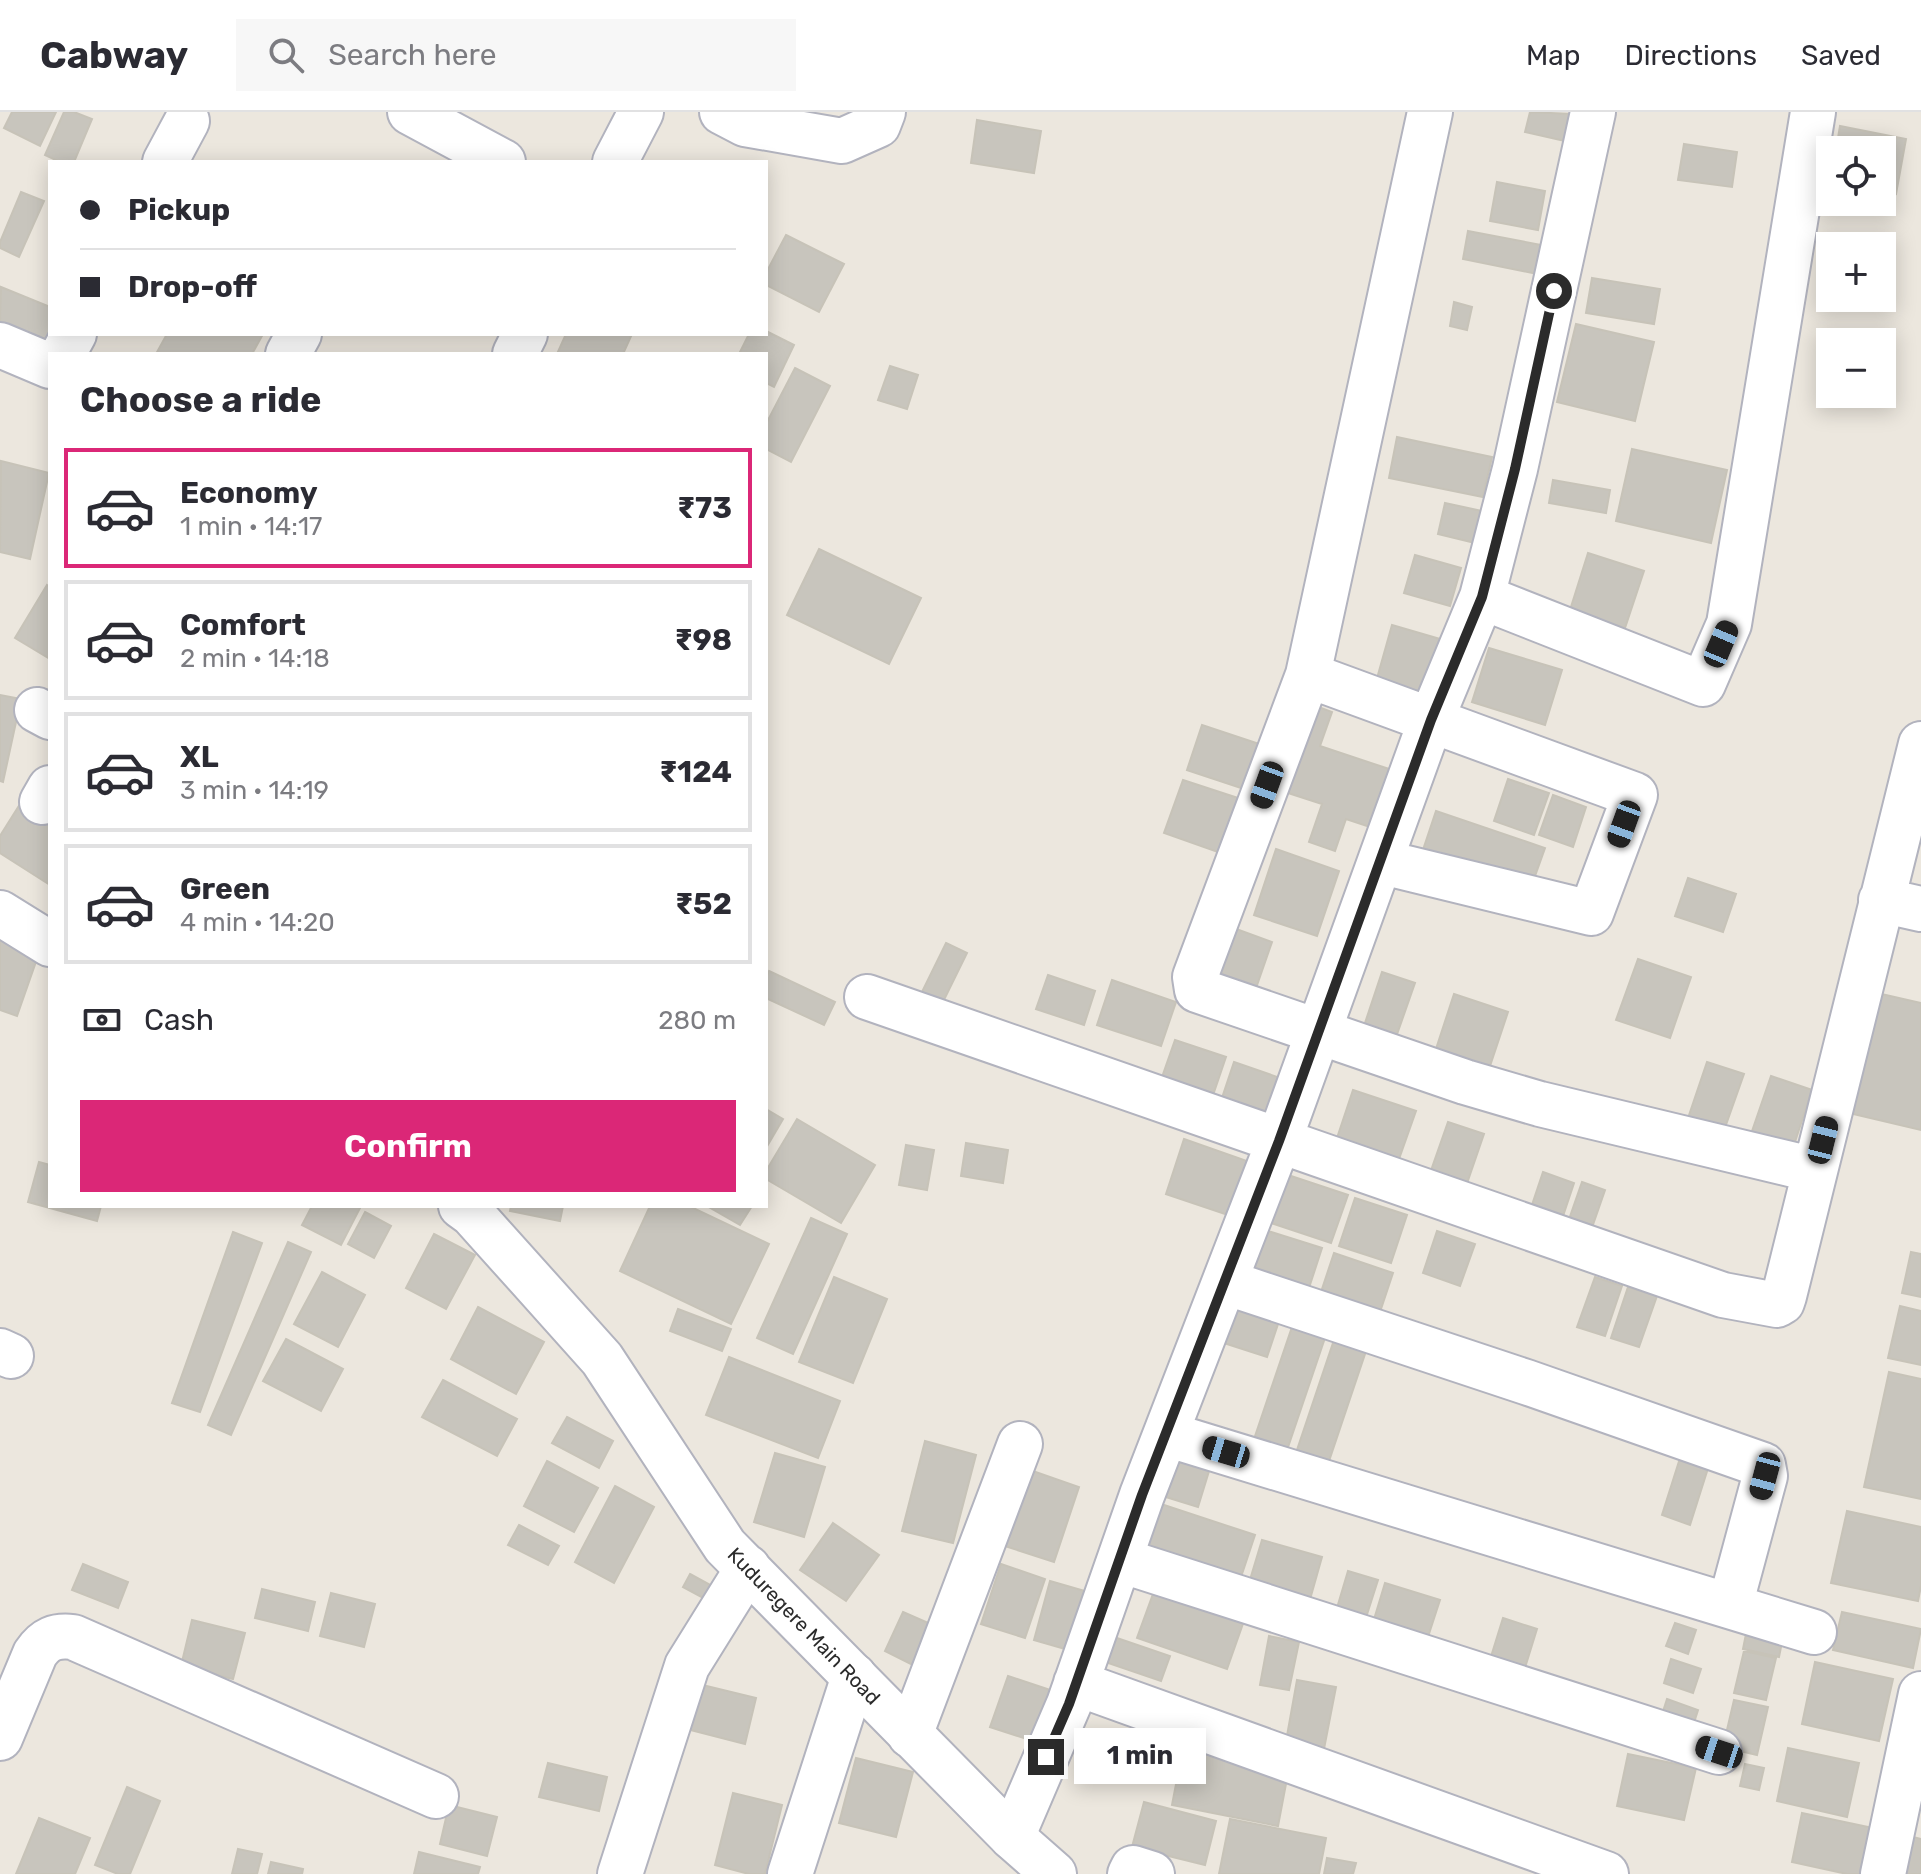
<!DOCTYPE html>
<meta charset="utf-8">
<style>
:root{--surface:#fff;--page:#f7f7f7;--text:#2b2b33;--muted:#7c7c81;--line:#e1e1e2;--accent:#db2777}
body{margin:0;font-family:Rubik,sans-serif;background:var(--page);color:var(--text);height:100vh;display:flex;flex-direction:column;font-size:30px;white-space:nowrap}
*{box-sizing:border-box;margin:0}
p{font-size:26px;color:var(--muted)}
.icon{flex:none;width:44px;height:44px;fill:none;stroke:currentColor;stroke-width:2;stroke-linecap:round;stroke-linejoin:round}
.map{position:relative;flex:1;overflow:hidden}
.sheet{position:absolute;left:48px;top:240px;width:720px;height:856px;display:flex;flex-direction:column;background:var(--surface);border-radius:0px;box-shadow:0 4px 20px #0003}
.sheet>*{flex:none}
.guide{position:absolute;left:48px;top:48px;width:720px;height:176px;border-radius:0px;box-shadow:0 4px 20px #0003;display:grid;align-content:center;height:176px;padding:0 32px;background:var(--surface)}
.tools{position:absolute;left:1816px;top:24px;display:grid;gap:16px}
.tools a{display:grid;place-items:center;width:80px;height:80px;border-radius:0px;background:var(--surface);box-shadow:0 4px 20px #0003;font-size:40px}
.end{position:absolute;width:36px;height:36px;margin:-18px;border:10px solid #2b2b2b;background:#fff;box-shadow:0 0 0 4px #fff}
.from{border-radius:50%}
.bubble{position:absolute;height:56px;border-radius:0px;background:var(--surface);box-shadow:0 4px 20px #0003;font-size:26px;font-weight:700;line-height:56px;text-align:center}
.car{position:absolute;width:24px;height:48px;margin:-24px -12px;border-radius:10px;box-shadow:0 0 6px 2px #0007;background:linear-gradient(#222 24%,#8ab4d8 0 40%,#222 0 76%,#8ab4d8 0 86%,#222 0)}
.guide b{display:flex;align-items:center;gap:28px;height:76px;font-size:30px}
.guide b+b{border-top:2px solid var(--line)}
.guide i{width:20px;height:20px;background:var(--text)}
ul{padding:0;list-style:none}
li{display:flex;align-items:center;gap:24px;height:120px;margin:0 16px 12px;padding:0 16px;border:4px solid var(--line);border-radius:0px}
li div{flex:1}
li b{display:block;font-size:30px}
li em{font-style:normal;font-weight:700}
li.selected{border-color:var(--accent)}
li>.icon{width:72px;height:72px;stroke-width:1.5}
h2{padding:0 32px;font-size:36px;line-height:96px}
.pay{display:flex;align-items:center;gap:20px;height:88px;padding:0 32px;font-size:30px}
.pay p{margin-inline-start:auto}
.action{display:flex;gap:16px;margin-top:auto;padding:16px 32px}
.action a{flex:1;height:92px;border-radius:0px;background:var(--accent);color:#fff;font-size:32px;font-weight:700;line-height:92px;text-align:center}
header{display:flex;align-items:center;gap:48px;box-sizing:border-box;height:112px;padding:0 40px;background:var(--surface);border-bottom:2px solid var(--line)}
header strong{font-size:38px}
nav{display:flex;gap:44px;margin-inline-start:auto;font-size:28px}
.search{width:560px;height:72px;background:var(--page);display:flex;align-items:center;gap:20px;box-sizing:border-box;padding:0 28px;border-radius:0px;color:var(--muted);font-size:30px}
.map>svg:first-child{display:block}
.building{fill:#c8c5bd;stroke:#c7c3b8;stroke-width:2}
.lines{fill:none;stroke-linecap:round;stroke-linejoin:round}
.minor-casing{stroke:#b2b3be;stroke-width:48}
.tertiary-casing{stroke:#b2b3be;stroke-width:48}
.minor{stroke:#fff;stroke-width:44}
.tertiary{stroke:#fff;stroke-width:44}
.route{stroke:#2b2b2b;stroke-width:10}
.labels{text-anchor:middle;stroke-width:7;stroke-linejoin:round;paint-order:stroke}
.street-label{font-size:20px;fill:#2b2b2b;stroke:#fff}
</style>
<header>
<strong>Cabway</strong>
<div class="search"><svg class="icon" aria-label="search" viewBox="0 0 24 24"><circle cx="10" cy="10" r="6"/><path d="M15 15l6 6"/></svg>Search here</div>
<nav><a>Map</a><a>Directions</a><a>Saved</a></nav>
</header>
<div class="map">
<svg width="1921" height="1762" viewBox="0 0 1921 1762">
<rect width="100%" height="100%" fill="#ece7de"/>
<!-- building -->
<path class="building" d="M12,0H56L40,34L4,16Z
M64,0H74L92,7L74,50H60L45,43Z
M1530,0L1571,2L1565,29L1525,20Z
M977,8L1041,19L1034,61L971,51Z
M1840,14L1906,27L1896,82L1882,80V38H1836Z
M1684,32L1737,40L1732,75L1678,68Z
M1497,70L1545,79L1538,118L1490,109Z
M21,80L44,89L19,145L0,136V130Z
M1468,119L1557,136L1552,165L1463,147Z
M786,123L844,152L819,200L766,173V161Z
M1592,166L1660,177L1654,212L1586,201Z
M1,175L50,195V220L47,228L0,209Z
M1454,190L1472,195L1467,218L1450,214Z
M1576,212L1654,230L1635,309L1557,290Z
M766,219L794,233L774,275L766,271V242H739L749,222H766Z
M167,222H263L252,242H156Z
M566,222H632L623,242H557Z
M890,254L918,263L907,297L878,288Z
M795,256L830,274L791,350L766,337V312Z
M1397,325L1492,345L1483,385L1389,366Z
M1632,337L1727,358L1711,431L1616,409Z
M1,349L49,361L30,447L0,440Z
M1553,368L1610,378L1606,401L1549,391Z
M1445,391L1482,399L1475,431L1438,422Z
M819,437L921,486L889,552L787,503Z
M1588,441L1644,459L1625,516L1570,498Z
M1415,443L1461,456L1450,494L1404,481Z
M47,473L50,475V547L15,526Z
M1392,513L1440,527L1422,591L1374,577Z
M1489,536L1562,558L1545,613L1472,590Z
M0,583L21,587L3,670L0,669Z
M1308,591L1332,600L1320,634L1392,658L1373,716L1346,707L1335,739L1309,730L1322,692L1279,678Z
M1202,613L1268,635L1253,680L1187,658Z
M1508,667L1549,681L1534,723L1494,709Z
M1183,668L1250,690L1232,745L1164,721Z
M1553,683L1586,695L1573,735L1539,723Z
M20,692L50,710V773L0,741V724Z
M1436,699L1545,736L1530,778L1422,741Z
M1276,737L1339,759L1317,824L1254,803Z
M1688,766L1736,782L1723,820L1675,804Z
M1228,814L1272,830L1255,879L1211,864Z
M0,827L39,841L17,904L0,898Z
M946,831L967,841L941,894L920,884Z
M1638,847L1691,865L1670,926L1616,908Z
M769,859L835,890L824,913L766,886V866Z
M1382,860L1415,871L1395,928L1363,917Z
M1048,863L1095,879L1084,913L1036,897Z
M1112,868L1176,890L1161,934L1097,913Z
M1877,881L1921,891V1018L1849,1001Z
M1454,882L1508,900L1488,960L1434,943Z
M1175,928L1226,945L1211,989L1160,971Z
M1234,950L1289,969L1275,1011L1220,992Z
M1707,950L1744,962L1722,1024L1686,1012Z
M1771,964L1812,978L1793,1036L1751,1022Z
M1353,978L1416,999L1399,1047L1337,1026Z
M766,997L783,1007L766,1036Z
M797,1007L875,1053L841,1111L766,1067V1059Z
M1448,1010L1484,1022L1463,1083L1427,1070Z
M1184,1027L1247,1049L1228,1103L1166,1082Z
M966,1031L1008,1038L1003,1071L961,1064Z
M906,1033L934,1038L927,1078L899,1073Z
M39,1050L50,1053V1094H101L97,1109L28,1090Z
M1543,1060L1574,1071L1558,1119L1527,1108Z
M1282,1061L1348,1083L1331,1131L1265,1109Z
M1582,1070L1605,1078L1588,1127L1565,1119Z
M1355,1086L1407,1103L1391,1151L1339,1134Z
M312,1094H361L341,1133L302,1113Z
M511,1094H563L560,1109L510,1099Z
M650,1094H689L769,1132L731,1212L620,1159Z
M707,1094H752L740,1113Z
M365,1100L391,1114L374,1146L348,1132Z
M811,1106L847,1122L793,1242L757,1226Z
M1268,1119L1322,1136L1306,1185L1251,1166Z
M1437,1119L1475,1132L1460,1174L1423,1161Z
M233,1120L262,1131L200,1300L172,1291Z
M434,1122L475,1143L446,1197L406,1176Z
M288,1130L311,1140L231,1323L208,1313Z
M1911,1140L1921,1142V1185L1902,1181Z
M1334,1141L1393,1161L1377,1209L1318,1189Z
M322,1160L365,1183L338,1235L294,1212Z
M834,1165L887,1187L853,1271L799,1250Z
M1595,1165L1622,1174L1605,1224L1577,1215Z
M1628,1175L1657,1184L1639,1235L1611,1226Z
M1237,1191L1280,1206L1267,1245L1224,1231Z
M1900,1194L1921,1199V1253L1888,1246Z
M478,1195L544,1230L516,1282L451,1247Z
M678,1197L731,1217L722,1239L670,1219Z
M1294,1209L1327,1220L1284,1347L1251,1336Z
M1336,1222L1368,1233L1325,1361L1293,1350Z
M286,1227L343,1257L321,1299L263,1269Z
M729,1245L840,1289L818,1346L706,1303Z
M1889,1260L1921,1267V1387L1864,1375Z
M443,1268L517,1307L497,1344L422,1305Z
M567,1305L613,1329L599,1356L552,1331Z
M925,1329L976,1343L953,1431L902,1419Z
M775,1341L825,1355L804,1425L754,1410Z
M1681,1343L1709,1353L1690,1413L1662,1403Z
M1179,1346L1210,1356L1198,1395L1166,1385Z
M547,1349L598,1376L574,1420L524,1394Z
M1027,1357L1079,1375L1054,1450L1002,1433Z
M615,1374L654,1395L614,1471L575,1450Z
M1161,1392L1255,1423L1240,1468L1146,1438Z
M1847,1399L1921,1415V1474L1918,1489L1831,1471Z
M833,1411L879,1443L846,1489L800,1458Z
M519,1413L559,1434L548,1453L508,1433Z
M1262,1428L1322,1445L1307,1498L1246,1481Z
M83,1452L128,1470L118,1496L72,1478Z
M1001,1452L1045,1467L1025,1526L981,1512Z
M1348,1459L1378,1468L1363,1515L1334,1506Z
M690,1462L712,1474L705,1487L683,1475Z
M1050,1469L1088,1480L1072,1539L1034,1528Z
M1157,1471L1246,1503L1227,1557L1137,1526Z
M1385,1471L1440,1488L1426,1531L1372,1514Z
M262,1477L315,1490L308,1519L255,1506Z
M331,1481L375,1492L364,1535L320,1524Z
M903,1500L933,1513L919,1556L885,1539Z
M1842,1500L1921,1517L1913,1556L1833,1538Z
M1503,1506L1537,1517L1523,1562L1489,1551Z
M1749,1507L1785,1515L1779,1545L1743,1537Z
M192,1508L245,1521L233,1567L181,1554Z
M1675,1511L1696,1518L1688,1542L1666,1534Z
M1269,1524L1299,1530L1289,1578L1260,1573Z
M1114,1525L1170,1544L1161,1569L1105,1550Z
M1744,1539L1776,1546L1766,1588L1734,1581Z
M1671,1547L1701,1557L1693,1581L1664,1571Z
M1815,1550L1893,1567L1879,1629L1802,1612Z
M1008,1564L1059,1581L1042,1632L990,1615Z
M1297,1568L1336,1575L1323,1642L1285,1635Z
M686,1569L756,1586L745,1632L675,1614Z
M1667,1587L1698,1598L1690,1623L1659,1612Z
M1734,1588L1768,1595L1757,1643L1723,1635Z
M1183,1636L1289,1656L1278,1714L1172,1693Z
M1788,1636L1859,1651L1847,1705L1777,1689Z
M1628,1642L1696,1656L1684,1708L1617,1694Z
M856,1646L913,1660L896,1725L839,1711Z
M548,1651L607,1665L599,1699L539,1685Z
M1745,1652L1764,1656L1759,1678L1740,1674Z
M127,1675L160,1689L130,1762H118L95,1753Z
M733,1681L782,1693L765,1762H749L715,1753Z
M1144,1690L1216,1709L1205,1753L1132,1735Z
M449,1693L497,1705L487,1744L440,1732Z
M1802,1701L1873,1716L1863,1762H1847L1792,1750Z
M39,1706L90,1726L75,1762H16Z
M1230,1707L1326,1726L1319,1762H1219Z
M1913,1725L1921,1727V1762H1905Z
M238,1737L262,1742L257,1762H232Z
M419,1740L480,1755L478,1762H414Z
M1327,1746L1356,1751L1353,1762H1324Z
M271,1750L303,1757L302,1762H268Z"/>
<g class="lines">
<defs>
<path id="minor" d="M410,0L503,50
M722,0L745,12L842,29L878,13L883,0
M165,50L187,9
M615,50L641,0
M0,233L50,254
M63,242L74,222
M288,242L299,222
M515,242L525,222
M1482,485L1703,572L1729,512L1813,0
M1308,563L1195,865L1197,878L1465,970L1540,992L1815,1058
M37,598L50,605
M42,690L50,676
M1382,750L1591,801L1635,683L1308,563L1430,0
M1881,788L1921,797
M867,885L1723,1183L1777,1193L1782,1190L1784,1184L1921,632
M1225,1170L1526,1270L1763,1353L1765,1364L1730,1494
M0,1239L11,1244
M1166,1322L1814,1520
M1120,1448L1719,1640
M1076,1571L1606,1762
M910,1623L1020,1332
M0,1626L35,1542C45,1527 55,1523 73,1525L436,1684
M1012,1725L1069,1592L1142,1383L1279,1029L1431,608L1482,485L1515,357L1593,0
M620,1762L687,1554L748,1456
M790,1762L854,1564
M1130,1762L1133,1756L1152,1762
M1883,1762L1921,1582"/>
<path id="tertiary" d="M0,801L50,832
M461,1094L472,1102L602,1247L725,1434L1012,1725L1054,1762"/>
</defs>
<!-- minor casing -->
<use href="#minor" class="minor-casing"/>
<!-- tertiary casing -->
<use href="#tertiary" class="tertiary-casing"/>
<!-- minor -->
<use href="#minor" class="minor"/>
<!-- tertiary -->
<use href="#tertiary" class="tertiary"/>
</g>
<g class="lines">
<!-- route -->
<path class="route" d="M1046,1645L1069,1592L1142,1383L1279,1029L1431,608L1482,485L1515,357L1554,179"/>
</g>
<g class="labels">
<!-- street labels -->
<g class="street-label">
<text transform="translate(804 1514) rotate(46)" y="7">Kuduregere Main Road</text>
</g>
</g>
</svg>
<div class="tools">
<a><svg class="icon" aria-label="locate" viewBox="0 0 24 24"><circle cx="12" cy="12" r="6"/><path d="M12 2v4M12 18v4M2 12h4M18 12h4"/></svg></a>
<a>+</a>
<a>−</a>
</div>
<i class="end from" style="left:1554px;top:179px"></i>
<i class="end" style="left:1046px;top:1645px"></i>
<div class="bubble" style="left:1074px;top:1616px;width:132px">1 min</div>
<i class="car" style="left:1721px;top:532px;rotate:23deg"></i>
<i class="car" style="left:1267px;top:673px;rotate:200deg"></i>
<i class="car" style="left:1624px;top:712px;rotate:200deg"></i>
<i class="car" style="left:1823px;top:1028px;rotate:14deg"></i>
<i class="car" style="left:1226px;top:1340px;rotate:287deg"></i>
<i class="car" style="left:1765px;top:1364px;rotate:195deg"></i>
<i class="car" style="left:1719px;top:1640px;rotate:288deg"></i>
<div class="guide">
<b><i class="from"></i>Pickup</b>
<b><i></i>Drop-off</b>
</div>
<section class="sheet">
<h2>Choose a ride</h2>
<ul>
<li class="selected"><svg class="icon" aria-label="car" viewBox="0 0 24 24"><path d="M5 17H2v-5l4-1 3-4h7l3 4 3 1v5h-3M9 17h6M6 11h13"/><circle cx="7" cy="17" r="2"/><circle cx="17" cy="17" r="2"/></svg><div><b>Economy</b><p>1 min · 14:17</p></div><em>₹73</em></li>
<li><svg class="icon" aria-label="car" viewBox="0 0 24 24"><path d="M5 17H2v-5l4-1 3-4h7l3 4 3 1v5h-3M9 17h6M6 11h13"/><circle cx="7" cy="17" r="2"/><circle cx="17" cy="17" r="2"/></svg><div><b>Comfort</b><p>2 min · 14:18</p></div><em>₹98</em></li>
<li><svg class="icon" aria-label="car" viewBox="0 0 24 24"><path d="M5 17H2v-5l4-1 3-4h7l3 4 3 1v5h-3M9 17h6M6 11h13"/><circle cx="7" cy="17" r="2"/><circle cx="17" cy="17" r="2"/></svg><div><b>XL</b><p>3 min · 14:19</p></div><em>₹124</em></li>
<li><svg class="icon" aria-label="car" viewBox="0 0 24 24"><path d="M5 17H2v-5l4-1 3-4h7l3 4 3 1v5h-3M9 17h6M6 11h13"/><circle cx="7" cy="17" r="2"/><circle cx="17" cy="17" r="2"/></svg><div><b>Green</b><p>4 min · 14:20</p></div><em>₹52</em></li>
</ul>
<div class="pay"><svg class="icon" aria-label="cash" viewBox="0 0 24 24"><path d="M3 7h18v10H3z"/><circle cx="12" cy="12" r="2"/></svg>Cash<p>280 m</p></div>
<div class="action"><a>Confirm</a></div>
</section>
</div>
